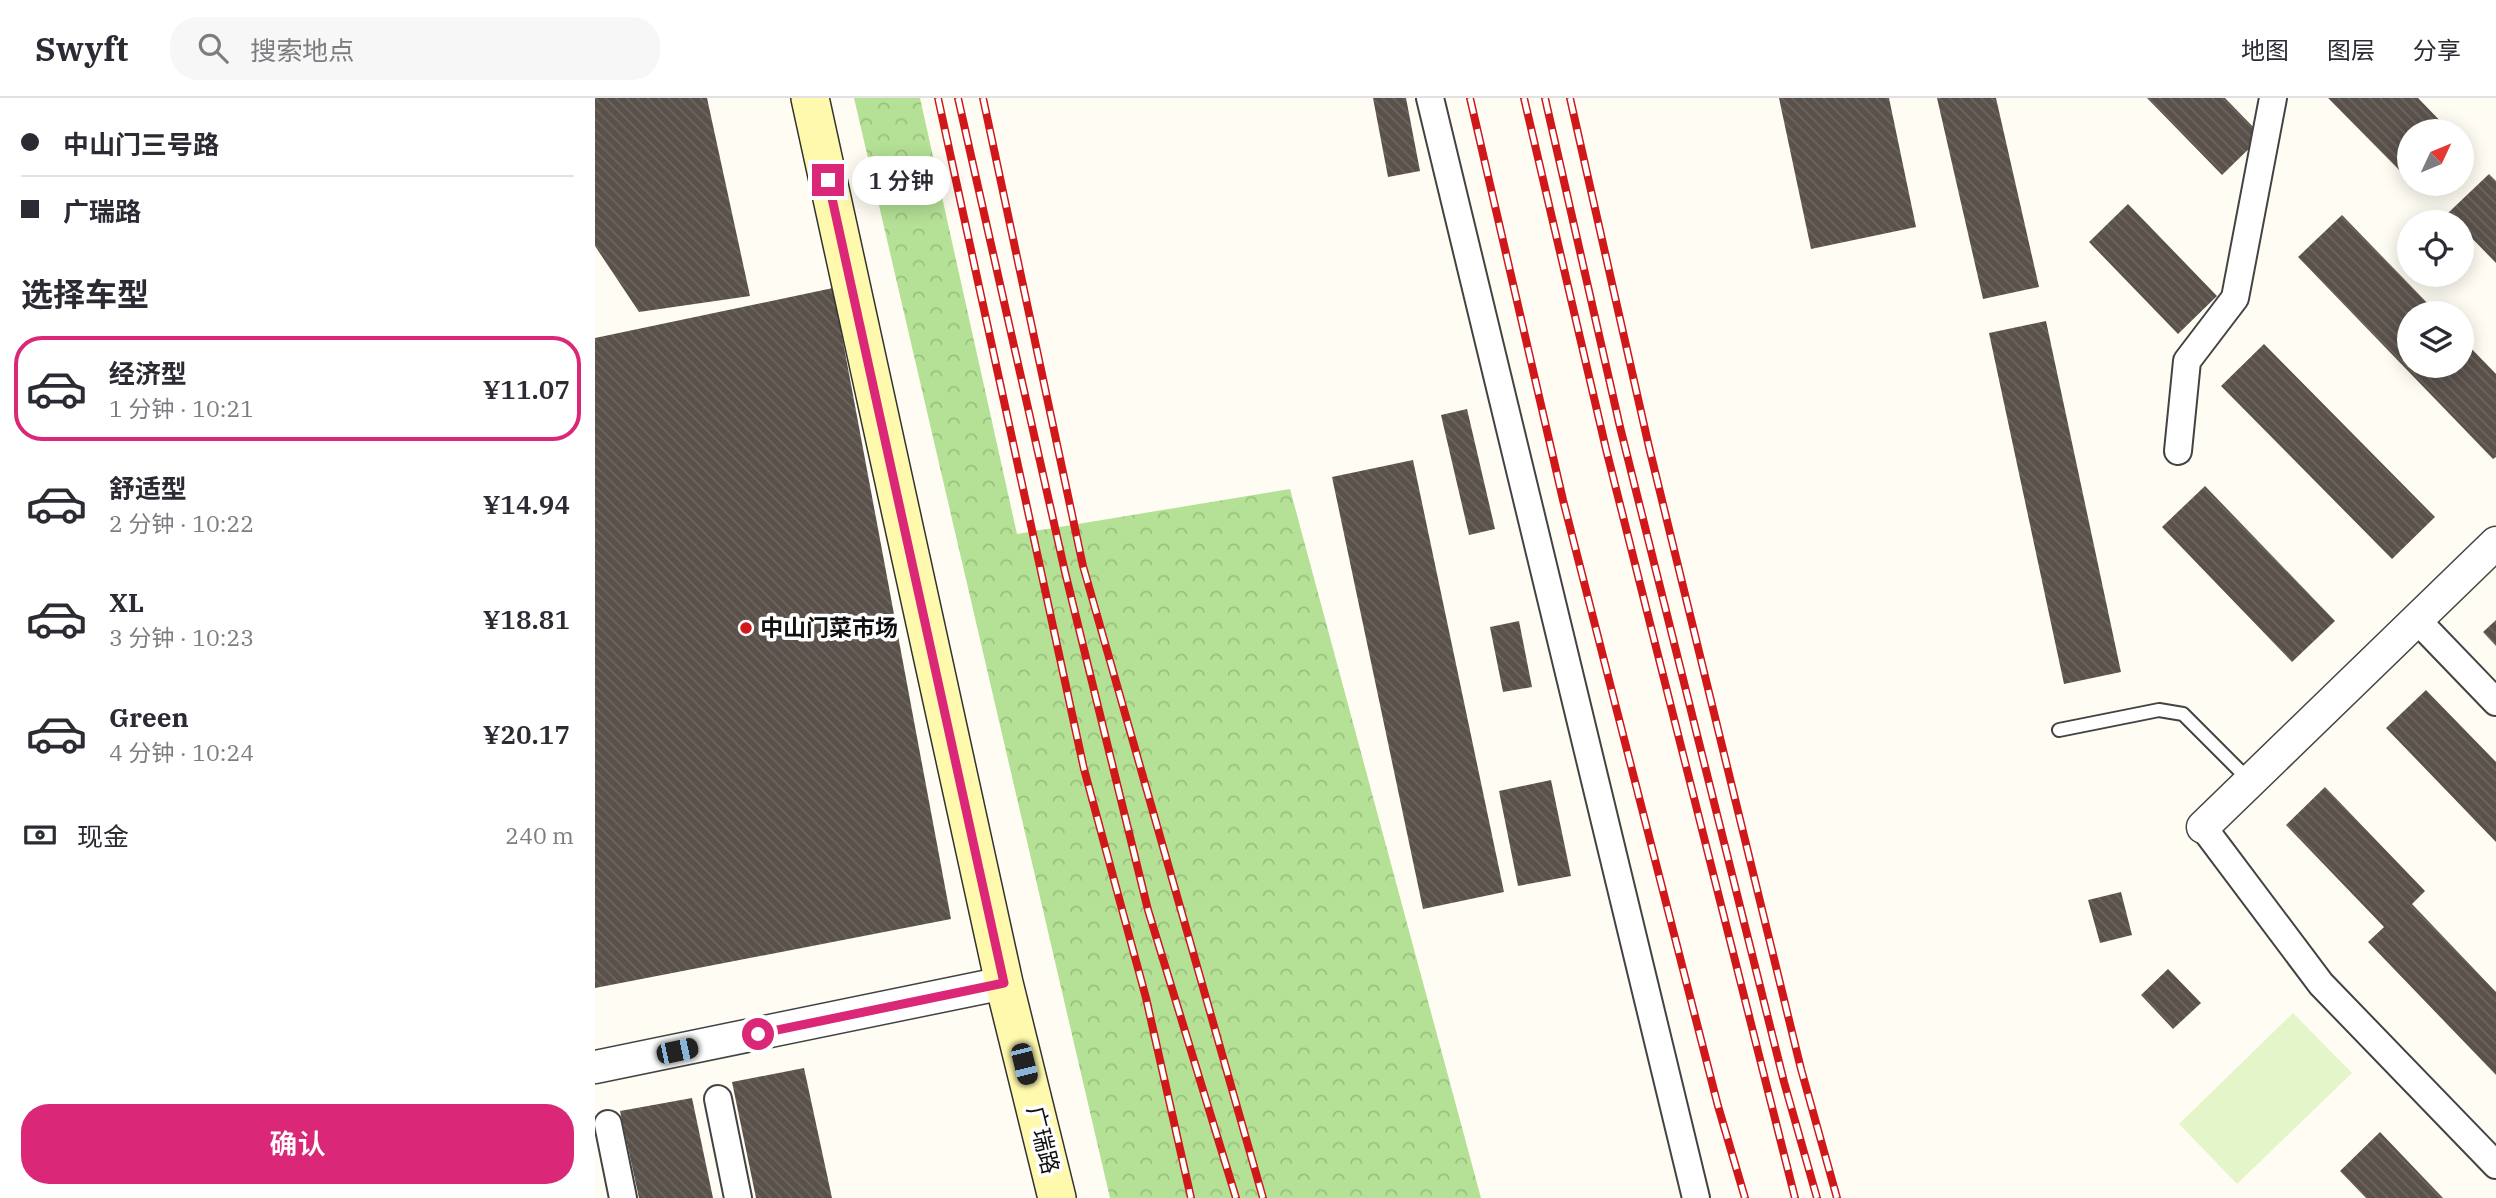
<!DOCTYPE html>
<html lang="zh">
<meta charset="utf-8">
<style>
:root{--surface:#fff;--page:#f7f7f7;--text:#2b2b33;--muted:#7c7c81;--line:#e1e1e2;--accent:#db2777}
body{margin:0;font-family:"IBM Plex Serif","Noto Sans SC",serif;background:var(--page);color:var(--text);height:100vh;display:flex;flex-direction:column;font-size:26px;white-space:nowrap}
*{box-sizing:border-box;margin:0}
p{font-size:23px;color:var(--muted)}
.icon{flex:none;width:38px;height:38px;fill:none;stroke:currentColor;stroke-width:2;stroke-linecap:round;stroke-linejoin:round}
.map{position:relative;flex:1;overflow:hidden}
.details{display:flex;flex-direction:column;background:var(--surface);width:595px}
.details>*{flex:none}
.hud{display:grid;align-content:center;height:154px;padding:0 21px;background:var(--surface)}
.needle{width:46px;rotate:46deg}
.controls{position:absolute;left:1802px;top:21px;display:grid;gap:14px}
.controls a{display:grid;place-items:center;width:77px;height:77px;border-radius:50%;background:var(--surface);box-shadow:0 4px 18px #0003;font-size:35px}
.end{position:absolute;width:32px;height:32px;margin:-16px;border:9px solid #db2777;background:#fff;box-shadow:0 0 0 4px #fff}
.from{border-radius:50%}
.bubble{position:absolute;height:49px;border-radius:24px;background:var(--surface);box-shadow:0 4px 18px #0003;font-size:23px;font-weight:600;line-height:49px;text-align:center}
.car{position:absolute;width:21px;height:42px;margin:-21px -10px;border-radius:9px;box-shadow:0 0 5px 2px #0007;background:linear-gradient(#222 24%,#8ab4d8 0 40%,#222 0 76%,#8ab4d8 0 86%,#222 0)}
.hud b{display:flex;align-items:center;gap:24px;height:66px;font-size:26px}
.hud b+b{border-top:2px solid var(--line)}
.hud i{width:18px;height:18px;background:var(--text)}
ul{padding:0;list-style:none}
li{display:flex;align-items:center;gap:21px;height:105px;margin:0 14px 10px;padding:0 7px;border:4px solid transparent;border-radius:28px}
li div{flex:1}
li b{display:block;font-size:26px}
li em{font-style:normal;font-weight:600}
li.selected{border-color:var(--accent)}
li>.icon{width:63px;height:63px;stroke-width:1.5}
h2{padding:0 21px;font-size:32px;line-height:84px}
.pay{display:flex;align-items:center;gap:18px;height:77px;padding:0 21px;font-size:26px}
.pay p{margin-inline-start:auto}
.button{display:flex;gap:14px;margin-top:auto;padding:14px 21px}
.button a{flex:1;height:80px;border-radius:28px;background:var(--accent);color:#fff;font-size:28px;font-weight:600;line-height:80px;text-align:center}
header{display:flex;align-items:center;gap:42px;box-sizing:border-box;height:98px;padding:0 35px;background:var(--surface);border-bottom:2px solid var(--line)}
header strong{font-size:33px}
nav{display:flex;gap:38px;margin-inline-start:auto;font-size:24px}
.search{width:490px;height:63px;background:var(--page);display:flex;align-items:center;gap:18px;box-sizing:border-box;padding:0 24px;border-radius:28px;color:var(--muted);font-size:26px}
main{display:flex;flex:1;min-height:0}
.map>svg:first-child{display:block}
.forest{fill:url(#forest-crowns)}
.pitch{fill:#e4f5ca}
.building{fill:url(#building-back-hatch)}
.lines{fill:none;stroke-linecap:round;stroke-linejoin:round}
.service-casing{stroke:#434343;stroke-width:16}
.minor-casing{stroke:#434343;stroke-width:30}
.tertiary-casing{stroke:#434343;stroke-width:35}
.secondary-casing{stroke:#323232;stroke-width:40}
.service{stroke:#fff;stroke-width:12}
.minor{stroke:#fff;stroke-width:26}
.tertiary{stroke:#fff;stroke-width:32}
.secondary{stroke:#fff9ae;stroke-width:37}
.rail-casing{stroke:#d0181a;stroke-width:8}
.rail{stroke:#fff;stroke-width:5;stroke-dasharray:16;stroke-linecap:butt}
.route{stroke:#db2777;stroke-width:9}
.poi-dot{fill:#d0181a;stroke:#fff;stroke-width:2.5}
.labels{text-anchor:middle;stroke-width:7;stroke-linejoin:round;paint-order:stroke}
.poi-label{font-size:23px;font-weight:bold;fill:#101010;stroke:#fff;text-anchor:start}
.street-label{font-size:23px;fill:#101010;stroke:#fff}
</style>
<header>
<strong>Swyft</strong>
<div class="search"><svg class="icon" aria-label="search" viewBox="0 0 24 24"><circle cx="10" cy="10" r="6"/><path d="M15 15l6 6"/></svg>搜索地点</div>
<nav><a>地图</a><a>图层</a><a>分享</a></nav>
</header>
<main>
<section class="details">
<div class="hud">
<b><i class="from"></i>中山门三号路</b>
<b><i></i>广瑞路</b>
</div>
<h2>选择车型</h2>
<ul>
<li class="selected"><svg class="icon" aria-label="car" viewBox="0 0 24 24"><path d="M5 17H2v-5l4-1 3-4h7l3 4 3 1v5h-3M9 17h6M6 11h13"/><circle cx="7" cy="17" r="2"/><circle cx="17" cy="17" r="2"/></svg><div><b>经济型</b><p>1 分钟 · 10:21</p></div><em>¥11.07</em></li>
<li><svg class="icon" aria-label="car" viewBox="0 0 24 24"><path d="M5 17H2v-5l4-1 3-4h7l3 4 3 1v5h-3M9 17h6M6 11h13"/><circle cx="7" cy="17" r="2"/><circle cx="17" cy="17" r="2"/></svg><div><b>舒适型</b><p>2 分钟 · 10:22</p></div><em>¥14.94</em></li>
<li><svg class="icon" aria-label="car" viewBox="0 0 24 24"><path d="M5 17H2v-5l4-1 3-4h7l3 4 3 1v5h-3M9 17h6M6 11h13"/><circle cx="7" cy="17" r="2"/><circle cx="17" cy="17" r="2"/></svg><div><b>XL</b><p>3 分钟 · 10:23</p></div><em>¥18.81</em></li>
<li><svg class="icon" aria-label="car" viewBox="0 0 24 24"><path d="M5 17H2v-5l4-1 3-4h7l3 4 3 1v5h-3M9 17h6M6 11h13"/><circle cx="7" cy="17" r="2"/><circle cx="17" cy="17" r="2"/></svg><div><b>Green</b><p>4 分钟 · 10:24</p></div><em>¥20.17</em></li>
</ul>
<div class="pay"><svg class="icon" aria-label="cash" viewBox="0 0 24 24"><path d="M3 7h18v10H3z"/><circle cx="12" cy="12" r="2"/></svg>现金<p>240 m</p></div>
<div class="button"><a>确认</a></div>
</section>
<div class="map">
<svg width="1901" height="1100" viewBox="0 0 1901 1100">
<defs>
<pattern id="forest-crowns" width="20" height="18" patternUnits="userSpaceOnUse" patternTransform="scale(1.75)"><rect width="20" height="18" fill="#b4e195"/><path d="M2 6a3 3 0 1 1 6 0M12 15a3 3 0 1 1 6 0" fill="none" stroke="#9ac07f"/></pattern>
<pattern id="building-back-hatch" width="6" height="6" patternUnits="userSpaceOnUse" patternTransform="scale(1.75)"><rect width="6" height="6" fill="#5a514b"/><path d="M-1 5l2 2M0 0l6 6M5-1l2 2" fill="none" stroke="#6d6561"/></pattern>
</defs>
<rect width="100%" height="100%" fill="#fffdf3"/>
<!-- forest -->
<path class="forest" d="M259,0H325L422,436L695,391L886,1100H515Z"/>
<!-- pitch -->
<path class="pitch" d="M1698,915L1757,975L1642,1086L1584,1026Z"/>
<!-- building -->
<path class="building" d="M0,0H112L155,198L44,214L0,148Z
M778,0H811L825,73L793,79Z
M1184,0H1294L1321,129L1216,151Z
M1342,0H1401L1444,189L1388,201Z
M1552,0H1630L1667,38L1627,77Z
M1733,0H1823L1855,33H1815V83Z
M1894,76L1901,83V165L1867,130V124H1862L1853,115Z
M1533,106L1622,198L1583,236L1494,144Z
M1747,117L1842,215H1815V268H1867V241L1901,276V359L1898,361L1703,159Z
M238,190L356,821L0,890V240Z
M1451,223L1526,574L1469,586L1394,235Z
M1669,246L1840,419L1797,461L1626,288Z
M872,311L900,431L874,437L846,317Z
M818,362L909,794L828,811L737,379Z
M1610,388L1740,523L1697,564L1567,429Z
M1901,522V548L1888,534Z
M924,523L937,589L908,594L895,529Z
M1831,592L1901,664V744L1791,630Z
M956,682L976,778L923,788L904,693Z
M1730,689L1830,793L1817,806L1901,894V977L1773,844L1789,829L1691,727Z
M1526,794L1537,837L1505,845L1493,802Z
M1573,871L1606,905L1578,931L1546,897Z
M209,970L237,1100H161L137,984Z
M97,1000L118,1100H44L25,1013Z
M1785,1034L1848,1100H1771L1745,1073Z"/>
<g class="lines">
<defs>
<path id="service" d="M1464,632L1564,612L1588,616L1654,682"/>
<path id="minor" d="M835,0L1101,1100
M1583,353L1592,263L1640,200L1678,0
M1822,522L1901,604
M1608,729L1726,886L1901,1067
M123,1001L143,1100
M13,1026L28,1100"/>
<path id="tertiary" d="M1608,729L1901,445
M0,969L409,885"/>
<path id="secondary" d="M215,0L409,885L462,1100"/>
</defs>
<!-- service casing -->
<use href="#service" class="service-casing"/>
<!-- minor casing -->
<use href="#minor" class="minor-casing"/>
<!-- tertiary casing -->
<use href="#tertiary" class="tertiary-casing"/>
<!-- secondary casing -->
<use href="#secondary" class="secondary-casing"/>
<!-- service -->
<use href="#service" class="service"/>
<!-- minor -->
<use href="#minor" class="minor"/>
<!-- tertiary -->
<use href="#tertiary" class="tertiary"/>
<!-- secondary -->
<use href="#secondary" class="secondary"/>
<defs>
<path id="rail" d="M343,0L489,671L551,900L596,1100
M363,0L470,474L553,812L641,1100
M388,0L488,468L668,1100
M875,0L968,402L1123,1008L1150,1100
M929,0L1011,351L1200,1100
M950,0L1025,329L1189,984L1222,1100
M975,0L1054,349L1206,971L1242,1100"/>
</defs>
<!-- rail casing -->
<use href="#rail" class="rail-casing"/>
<!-- rail -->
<use href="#rail" class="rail"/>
</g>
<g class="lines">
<!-- route -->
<path class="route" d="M163,936L409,885L233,82"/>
</g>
<!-- markers -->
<circle class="poi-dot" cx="151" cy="530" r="7"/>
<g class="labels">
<!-- poi labels -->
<g class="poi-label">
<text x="165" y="538">中山门菜市场</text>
</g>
<!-- street labels -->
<g class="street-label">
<text transform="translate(448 1042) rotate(76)" y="8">广瑞路</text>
</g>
</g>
</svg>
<div class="controls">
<a><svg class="needle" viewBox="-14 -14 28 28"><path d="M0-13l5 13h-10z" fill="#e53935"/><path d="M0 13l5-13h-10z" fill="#7c7c81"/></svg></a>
<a><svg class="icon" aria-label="locate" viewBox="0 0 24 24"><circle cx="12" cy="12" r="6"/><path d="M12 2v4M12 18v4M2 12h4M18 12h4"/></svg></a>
<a><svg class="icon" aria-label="layers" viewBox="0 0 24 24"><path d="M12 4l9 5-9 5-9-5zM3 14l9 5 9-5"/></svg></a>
</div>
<i class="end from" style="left:163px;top:936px"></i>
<i class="end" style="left:233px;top:82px"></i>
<div class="bubble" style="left:257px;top:58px;width:98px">1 分钟</div>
<i class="car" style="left:82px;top:953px;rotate:78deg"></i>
<i class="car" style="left:429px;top:966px;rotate:166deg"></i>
</div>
</main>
